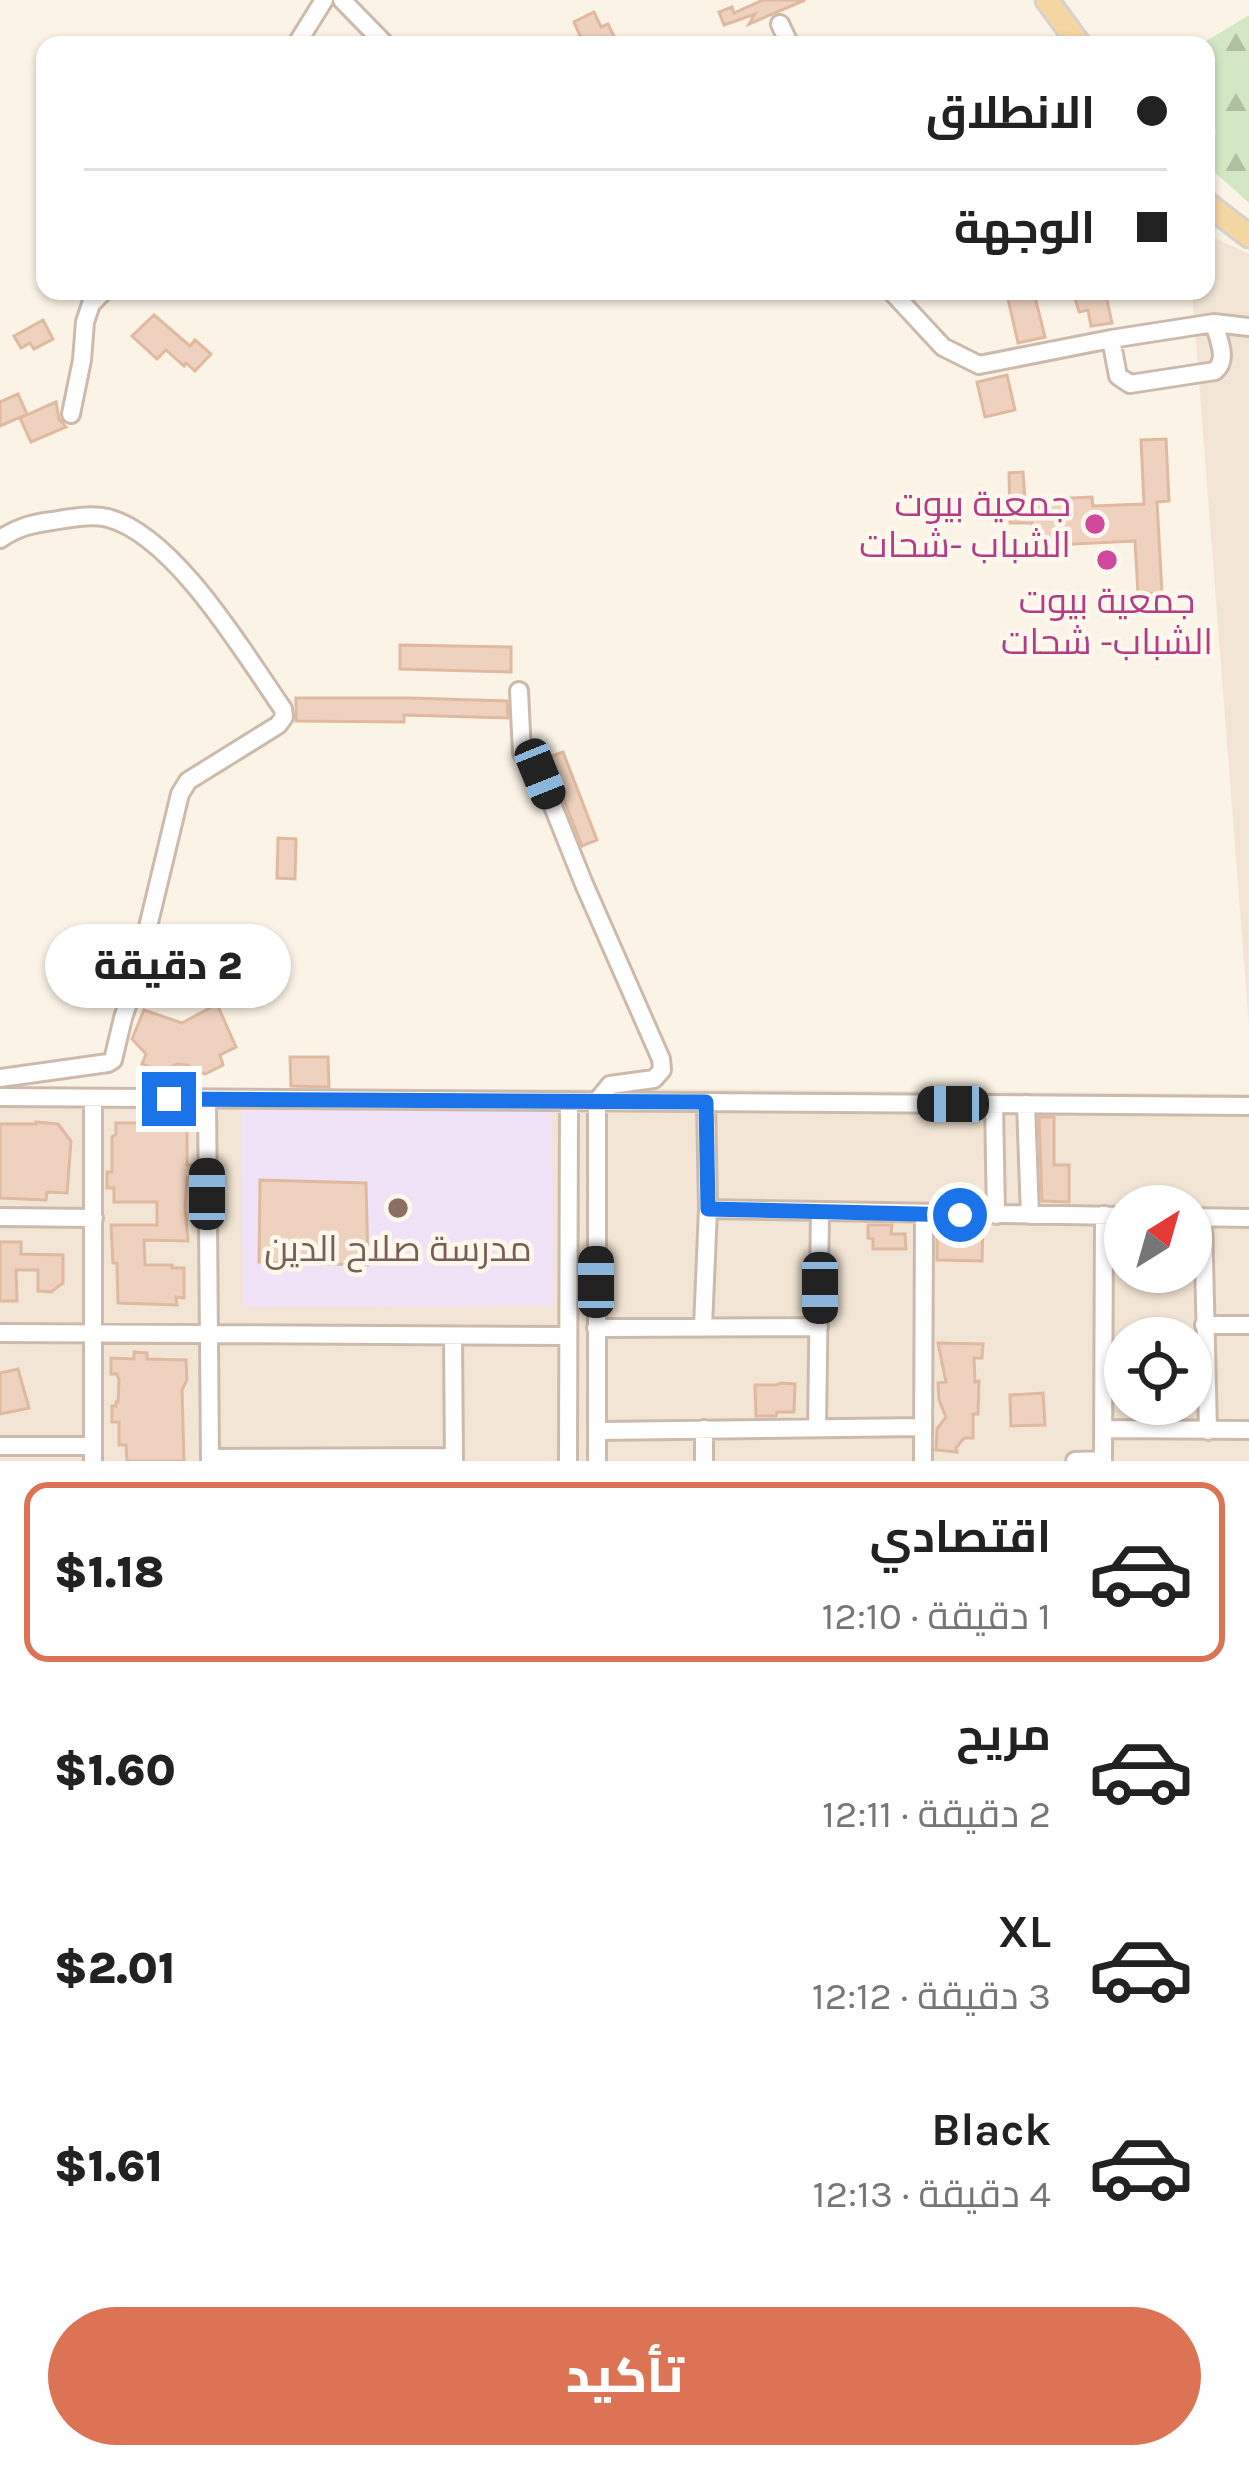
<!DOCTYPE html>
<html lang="ar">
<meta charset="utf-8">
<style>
:root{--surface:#fff;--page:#f2f2f2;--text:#222;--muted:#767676;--line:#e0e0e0;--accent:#dc7354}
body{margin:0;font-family:Karla,Cairo,sans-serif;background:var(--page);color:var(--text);direction:rtl;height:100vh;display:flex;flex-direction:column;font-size:45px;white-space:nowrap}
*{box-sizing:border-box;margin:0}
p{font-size:39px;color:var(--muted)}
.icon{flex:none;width:66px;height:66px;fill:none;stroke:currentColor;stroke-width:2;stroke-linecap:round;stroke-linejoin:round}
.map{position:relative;height:1461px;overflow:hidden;direction:ltr}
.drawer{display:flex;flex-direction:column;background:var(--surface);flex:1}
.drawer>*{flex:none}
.banner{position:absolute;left:36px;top:36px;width:1179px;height:264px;border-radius:24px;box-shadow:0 3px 9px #0004;direction:rtl;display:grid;align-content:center;height:264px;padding:0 48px;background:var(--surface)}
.needle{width:78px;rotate:37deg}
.tools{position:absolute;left:1104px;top:1185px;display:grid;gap:24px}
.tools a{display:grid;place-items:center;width:108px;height:108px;border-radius:50%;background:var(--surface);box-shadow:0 3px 9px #0004;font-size:60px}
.end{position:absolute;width:54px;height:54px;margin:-27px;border:15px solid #1a73e8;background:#fff;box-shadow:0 0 0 6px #fff}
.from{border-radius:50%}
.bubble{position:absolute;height:84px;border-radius:42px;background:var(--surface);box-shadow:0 3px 9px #0004;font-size:39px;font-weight:800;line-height:84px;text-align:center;direction:rtl}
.car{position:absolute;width:36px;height:72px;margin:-36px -18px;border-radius:15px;box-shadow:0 0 9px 3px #0007;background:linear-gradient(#222 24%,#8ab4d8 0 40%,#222 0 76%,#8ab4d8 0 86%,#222 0)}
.banner b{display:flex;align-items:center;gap:42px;height:114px;font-size:45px}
.banner b+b{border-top:3px solid var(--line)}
.banner i{width:30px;height:30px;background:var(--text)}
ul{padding:21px 0 0;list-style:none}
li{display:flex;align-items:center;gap:36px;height:180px;margin:0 24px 18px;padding:0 24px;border:6px solid transparent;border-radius:24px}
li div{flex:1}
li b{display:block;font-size:45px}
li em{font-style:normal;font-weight:800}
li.current{border-color:var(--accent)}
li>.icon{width:108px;height:108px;stroke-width:1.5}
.primary-button{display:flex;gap:24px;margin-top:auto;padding:24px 48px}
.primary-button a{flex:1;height:138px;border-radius:72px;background:var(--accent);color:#fff;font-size:48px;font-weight:800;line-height:138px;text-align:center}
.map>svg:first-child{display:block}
.residential{fill:#f2e5d5;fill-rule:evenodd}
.education{fill:#f0e3f7}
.forest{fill:url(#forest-firs)}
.building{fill:#eed2bf;stroke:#e0b9a1;stroke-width:3}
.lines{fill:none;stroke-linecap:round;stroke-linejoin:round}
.minor-casing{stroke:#ccbbad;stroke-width:22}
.major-casing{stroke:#d8d1cd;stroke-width:27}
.minor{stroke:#fff;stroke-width:16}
.major{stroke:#f5d7a3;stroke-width:21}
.route{stroke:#1a73e8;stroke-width:15}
.hotel-dot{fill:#d1479c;stroke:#fef7ec;stroke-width:4.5}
.education-dot{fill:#8d6e63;stroke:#fef7ec;stroke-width:4.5}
.labels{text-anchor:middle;stroke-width:9;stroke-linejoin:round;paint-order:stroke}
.hotel-label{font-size:36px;fill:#b23c85;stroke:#fef7ec;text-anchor:end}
.education-label{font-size:36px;fill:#785e54;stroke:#fef7ec}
</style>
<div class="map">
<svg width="1249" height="1461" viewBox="0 0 1249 1461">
<defs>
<pattern id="forest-firs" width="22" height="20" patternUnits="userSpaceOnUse" patternTransform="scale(3)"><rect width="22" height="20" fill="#d3e7c5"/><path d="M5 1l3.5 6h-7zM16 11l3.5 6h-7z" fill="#b0bea2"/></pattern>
</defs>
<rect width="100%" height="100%" fill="#fbf3e6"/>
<!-- residential -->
<path class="residential" d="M1206,234L1249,254V1026L1192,291H1206Z
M680,1089L1249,1094V1461H0V1090ZM1125,1206H1191V1272H1125ZM1125,1338H1191V1404H1125Z"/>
<!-- education -->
<path class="education" d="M241,1110H552L554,1306L243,1307Z"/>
<!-- forest -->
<path class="forest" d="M1249,15V203L1209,167L1216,130L1206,117V45H1200Z"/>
<!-- building -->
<path class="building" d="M763,0H805L749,24L755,14L724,25L719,12L732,7L734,13Z
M594,12L601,27L608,24L614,36L595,45H584L574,22Z
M1073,291H1105L1112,323L1091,326L1088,310L1079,312Z
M1034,293L1045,337L1018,343L1008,299Z
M154,315L190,346L195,340L211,354L195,371L186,363L184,366L166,350L157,359L132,336Z
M43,320L53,339L34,349L30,343L21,348L14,336Z
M1007,375L1015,410L985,417L977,382Z
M18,394L27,414L0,426V402Z
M56,402L59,419L66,427L31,442L20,418Z
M1166,439L1169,501L1157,502L1162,593L1138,594L1135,541L1033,546L1032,523H1010L1009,473L1023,472L1025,500L1092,497L1093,506L1144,504L1141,440Z
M400,645L511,647V672L400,669Z
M296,698H410L507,701L508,718L404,715V722L296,721Z
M563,752L597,840L582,846L552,769L544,759Z
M278,838L296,839L295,879L277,878Z
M217,1004L236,1047L220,1055L223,1065L205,1074L187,1065L177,1064L161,1072L142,1064L146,1054L132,1039L144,1010L182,1023Z
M290,1057H328L329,1087L291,1086Z
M174,1117H193L192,1127H187V1165H193V1175L187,1178L185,1208L188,1241L144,1240L145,1265H172V1268H184V1298L176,1297L177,1305L118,1303L117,1263H113L111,1225H157V1202H114V1188H107V1172H112V1137L116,1134V1123H139V1118H151V1129H174Z
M1039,1117H1054V1165H1069V1202L1042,1201Z
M36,1122L58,1124L71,1141L67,1193L47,1192L46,1200L0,1198V1124H36Z
M260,1180L366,1183L368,1265L259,1262Z
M868,1225H892L891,1234H905L906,1249H873V1239L868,1238Z
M963,1226H983L982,1261L937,1260V1229L963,1230Z
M0,1242H21V1254L63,1255V1283L51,1292L38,1291V1270H16L17,1301H0Z
M938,1343L983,1344L982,1358H974L975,1382L979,1381L978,1414H973V1438H964L956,1448L957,1452L936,1450L937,1429L946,1417L939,1400L938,1383L946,1382Z
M134,1352L147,1353V1359L186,1360L187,1380L182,1390L184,1461H127L126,1445H119V1422H112V1406H116V1402H118L119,1380L117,1374H111V1358L134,1359Z
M18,1369L29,1408L0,1414V1373Z
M781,1383L795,1384L794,1412H777L776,1416H756L755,1385H776Z
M1043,1393L1045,1425L1011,1426L1010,1395Z"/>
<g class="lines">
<defs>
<path id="minor" d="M342,0L386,45
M780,24L790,45
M296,45L324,0
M891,291L943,347L979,365L1111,339L1214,323L1249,327
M1111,339L1118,376L1130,384L1215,371C1229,359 1218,339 1214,323
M71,414L82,360L85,322L91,304L104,291
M0,539C18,527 31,524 52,521C70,518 90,514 108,518C175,536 244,653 283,709L284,717L278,725L188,781L180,794L134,985L123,1018L113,1060L108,1063L0,1078
M519,691L522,753L540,774L584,884L661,1059L662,1070L654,1079L610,1085L597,1101V1461
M0,1097L1249,1106
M93,1098V1461
M207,1099L210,1461
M994,1104L996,1215
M1026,1104L1030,1215
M708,1209L1125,1216
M0,1217L94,1218
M1191,1217L1249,1218
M1203,1218L1208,1431
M1204,1325H1249
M703,1327L708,1209L706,1102
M596,1328L819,1327
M0,1333L567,1336
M453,1336L454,1461
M817,1427L820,1212
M704,1429V1461
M1103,1429L1249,1430
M597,1431L923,1427
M0,1446H93
M210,1458L454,1457
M568,1461L569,1101
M923,1461L924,1214
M1075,1461L1103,1460
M1103,1461L1104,1215"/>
<path id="major" d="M1047,0L1080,45
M1206,203L1249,236"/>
</defs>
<!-- minor casing -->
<use href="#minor" class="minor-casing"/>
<!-- major casing -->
<use href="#major" class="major-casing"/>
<!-- minor -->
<use href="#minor" class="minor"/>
<!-- major -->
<use href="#major" class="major"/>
</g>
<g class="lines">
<!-- route -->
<path class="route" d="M169,1099L706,1102L708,1209L960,1215"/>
</g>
<!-- markers -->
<g class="hotel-dot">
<circle cx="1095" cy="524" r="12"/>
<circle cx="1107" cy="560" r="12"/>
</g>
<circle class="education-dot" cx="398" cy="1208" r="12"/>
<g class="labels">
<!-- hotel labels -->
<g class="hotel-label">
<text x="1071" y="516">جمعية بيوت<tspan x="1071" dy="41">الشباب -شحات</tspan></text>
<text x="1107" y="613" text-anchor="middle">جمعية بيوت<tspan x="1107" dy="41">الشباب- شحات</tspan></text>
</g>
<!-- education labels -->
<g class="education-label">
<text x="398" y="1261">مدرسة صلاح الدين</text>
</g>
</g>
</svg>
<div class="tools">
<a><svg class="needle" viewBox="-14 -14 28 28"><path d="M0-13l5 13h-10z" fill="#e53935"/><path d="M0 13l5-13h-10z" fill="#767676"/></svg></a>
<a><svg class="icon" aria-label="locate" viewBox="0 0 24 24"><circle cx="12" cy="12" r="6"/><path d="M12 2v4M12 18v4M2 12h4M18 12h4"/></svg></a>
</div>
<i class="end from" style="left:960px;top:1215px"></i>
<i class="end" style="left:169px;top:1099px"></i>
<div class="bubble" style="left:45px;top:924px;width:246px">2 دقيقة</div>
<i class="car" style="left:540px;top:774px;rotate:158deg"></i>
<i class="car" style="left:953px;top:1104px;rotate:270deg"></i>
<i class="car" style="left:207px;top:1194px;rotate:0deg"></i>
<i class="car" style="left:596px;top:1282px;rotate:0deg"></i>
<i class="car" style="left:820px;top:1288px;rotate:180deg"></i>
<div class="banner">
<b><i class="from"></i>الانطلاق</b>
<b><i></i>الوجهة</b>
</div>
</div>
<section class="drawer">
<ul>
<li class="current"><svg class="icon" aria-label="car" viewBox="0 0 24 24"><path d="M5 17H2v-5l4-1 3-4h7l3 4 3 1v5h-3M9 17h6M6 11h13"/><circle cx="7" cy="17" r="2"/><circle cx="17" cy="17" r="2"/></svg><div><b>اقتصادي</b><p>1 دقيقة · 12:10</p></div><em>$1.18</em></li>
<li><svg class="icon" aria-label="car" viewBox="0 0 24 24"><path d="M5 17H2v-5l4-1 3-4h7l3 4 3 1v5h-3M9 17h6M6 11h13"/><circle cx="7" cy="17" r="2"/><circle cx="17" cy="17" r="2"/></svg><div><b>مريح</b><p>2 دقيقة · 12:11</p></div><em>$1.60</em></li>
<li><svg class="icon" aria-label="car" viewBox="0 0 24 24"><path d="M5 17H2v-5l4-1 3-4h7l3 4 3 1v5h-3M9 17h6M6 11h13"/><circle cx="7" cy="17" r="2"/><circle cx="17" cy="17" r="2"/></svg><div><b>XL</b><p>3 دقيقة · 12:12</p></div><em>$2.01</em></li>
<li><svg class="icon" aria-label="car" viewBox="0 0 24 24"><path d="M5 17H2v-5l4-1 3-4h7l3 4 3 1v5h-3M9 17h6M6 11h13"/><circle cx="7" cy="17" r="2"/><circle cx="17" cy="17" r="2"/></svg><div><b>Black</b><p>4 دقيقة · 12:13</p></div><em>$1.61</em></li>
</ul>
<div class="primary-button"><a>تأكيد</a></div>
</section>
